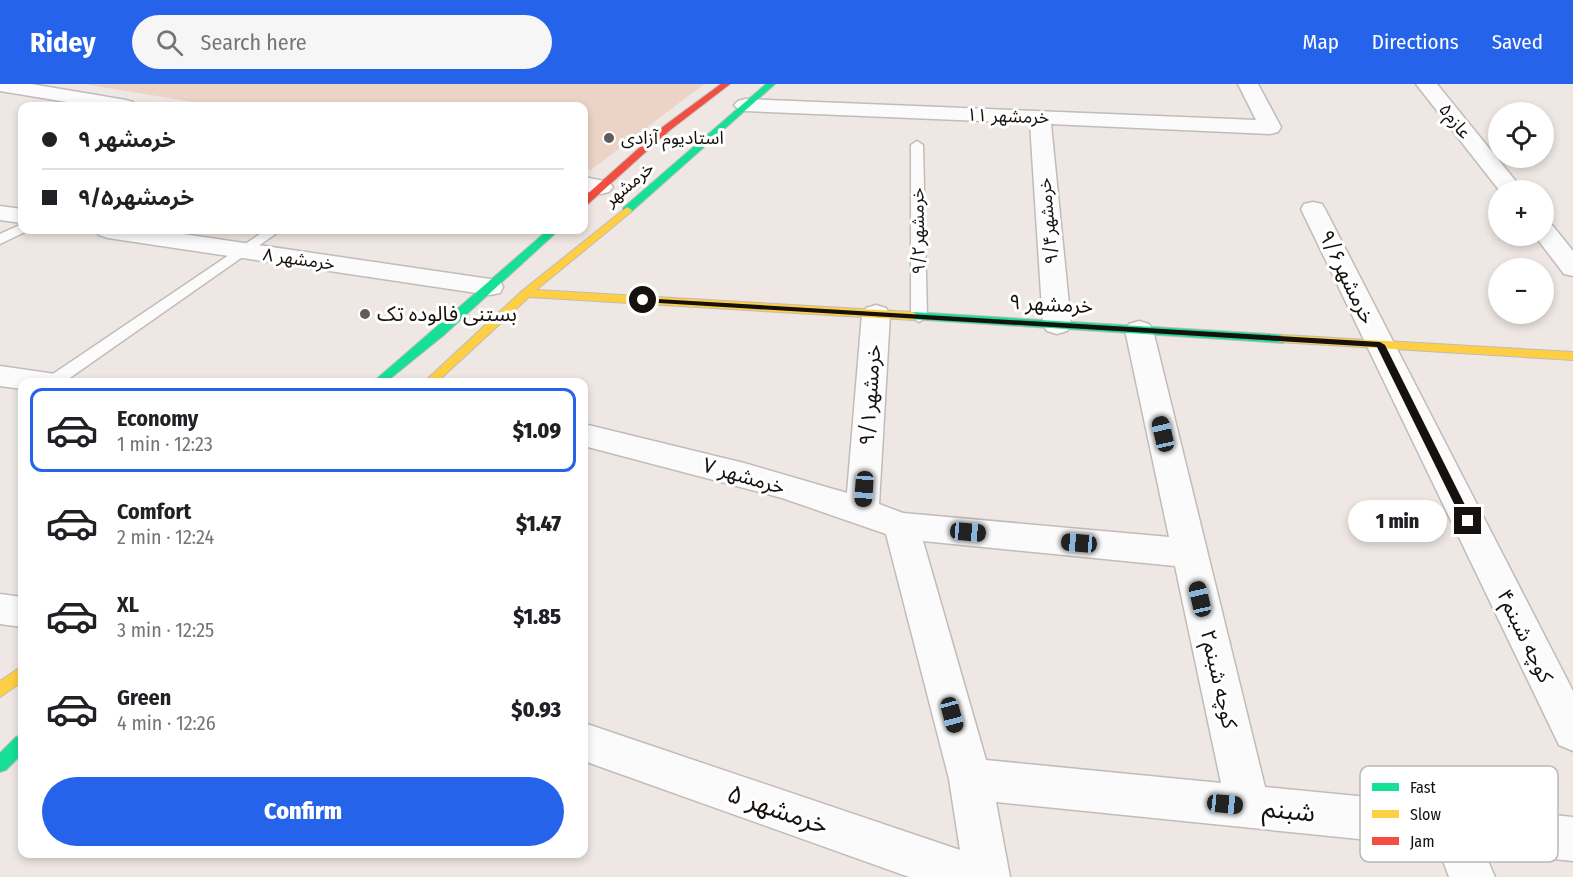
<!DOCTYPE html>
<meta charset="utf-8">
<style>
:root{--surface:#fff;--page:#f6f6f6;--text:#202124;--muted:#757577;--line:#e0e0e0;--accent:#2563eb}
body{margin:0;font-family:"Fira Sans Condensed","Noto Sans Arabic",sans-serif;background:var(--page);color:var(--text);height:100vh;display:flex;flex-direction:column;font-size:22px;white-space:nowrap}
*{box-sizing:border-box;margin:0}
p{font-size:20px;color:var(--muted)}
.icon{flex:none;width:33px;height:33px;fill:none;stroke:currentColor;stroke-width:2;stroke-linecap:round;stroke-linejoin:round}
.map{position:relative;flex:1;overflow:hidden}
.sheet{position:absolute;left:18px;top:294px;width:570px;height:480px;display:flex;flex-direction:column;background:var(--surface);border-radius:12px;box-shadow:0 3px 9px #0003}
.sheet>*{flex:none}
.banner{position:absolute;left:18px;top:18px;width:570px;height:132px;border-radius:12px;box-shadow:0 3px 9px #0003;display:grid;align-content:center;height:132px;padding:0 24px;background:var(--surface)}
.controls{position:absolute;left:1488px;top:18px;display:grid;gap:12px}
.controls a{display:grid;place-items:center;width:66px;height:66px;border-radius:50%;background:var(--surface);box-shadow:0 3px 9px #0003;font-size:30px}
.end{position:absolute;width:27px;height:27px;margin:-14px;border:8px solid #15110e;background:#fff;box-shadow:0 0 0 3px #fff}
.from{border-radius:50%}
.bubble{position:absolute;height:42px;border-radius:21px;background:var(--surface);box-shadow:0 3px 9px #0003;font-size:20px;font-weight:800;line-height:42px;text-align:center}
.car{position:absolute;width:18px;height:36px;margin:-18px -9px;border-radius:8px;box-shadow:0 0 4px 2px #0007;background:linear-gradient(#222 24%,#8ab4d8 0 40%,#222 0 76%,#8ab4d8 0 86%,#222 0)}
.banner b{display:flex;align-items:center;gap:21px;height:57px;font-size:22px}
.banner b+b{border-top:2px solid var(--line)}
.banner i{width:15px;height:15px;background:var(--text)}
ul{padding:10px 0 0;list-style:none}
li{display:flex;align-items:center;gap:18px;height:84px;margin:0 12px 9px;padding:0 12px;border:3px solid transparent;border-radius:12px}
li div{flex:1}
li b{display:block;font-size:22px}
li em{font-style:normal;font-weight:800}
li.active{border-color:var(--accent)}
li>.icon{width:54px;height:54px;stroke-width:1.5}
.primary-button{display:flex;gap:12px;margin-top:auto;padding:12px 24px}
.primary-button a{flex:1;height:69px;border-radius:36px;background:var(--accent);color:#fff;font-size:24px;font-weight:800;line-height:69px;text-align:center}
header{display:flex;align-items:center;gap:36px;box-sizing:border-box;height:84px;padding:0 30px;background:var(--accent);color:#fff}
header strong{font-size:28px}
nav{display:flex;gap:33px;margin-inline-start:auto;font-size:21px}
.search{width:420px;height:54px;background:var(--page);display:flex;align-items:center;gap:15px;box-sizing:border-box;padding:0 21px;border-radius:33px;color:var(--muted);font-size:22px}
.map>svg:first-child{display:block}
.green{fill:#ebd4c6}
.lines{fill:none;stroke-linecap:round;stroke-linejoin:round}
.lane-casing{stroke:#c1bcb9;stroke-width:3}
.street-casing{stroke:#c1bcb9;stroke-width:3}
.fast-casing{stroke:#c1bcb9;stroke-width:2}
.slow-casing{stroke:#c1bcb9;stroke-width:2}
.jam-casing{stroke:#c1bcb9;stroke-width:2}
.lane{fill:#fcfbfb;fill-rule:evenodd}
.street{fill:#fcfbfb;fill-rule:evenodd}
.fast{fill:#16e098;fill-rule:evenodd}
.slow{fill:#ffcf43;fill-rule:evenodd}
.jam{fill:#f24e42;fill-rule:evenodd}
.route{fill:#15110e}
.poi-dot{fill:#615c59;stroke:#fff;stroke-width:2}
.labels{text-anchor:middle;stroke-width:6;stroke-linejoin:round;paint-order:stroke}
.far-street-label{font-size:18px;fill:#15110e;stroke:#fff}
.far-poi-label{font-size:18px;fill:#15110e;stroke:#fff;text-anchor:start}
.street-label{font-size:21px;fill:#15110e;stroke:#fff}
.poi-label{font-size:21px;fill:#15110e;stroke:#fff;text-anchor:start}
.near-street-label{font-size:26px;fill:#15110e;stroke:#fff}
.key{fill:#fff;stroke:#b9b8b7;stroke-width:1.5}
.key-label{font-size:16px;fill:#15110e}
</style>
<header>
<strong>Ridey</strong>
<div class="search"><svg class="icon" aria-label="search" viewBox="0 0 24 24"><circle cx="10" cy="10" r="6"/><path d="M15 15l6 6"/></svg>Search here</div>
<nav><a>Map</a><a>Directions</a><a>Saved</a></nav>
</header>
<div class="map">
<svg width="1573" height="793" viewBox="0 0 1573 793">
<rect width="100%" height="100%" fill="#eee7e3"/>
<!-- green -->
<path class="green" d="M84,0H704L591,86L584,85V22H217Z"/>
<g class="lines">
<defs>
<path id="lane" d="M917,57L923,61L927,233L919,238L911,233V61Z
M22,140V146L27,147L0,160V150Z
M266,146H281L64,298H45L47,294Z"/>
<path id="street" d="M0,0H31L126,16L133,18L137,22H91L0,7Z
M1238,0H1258L1281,43L1278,48L1270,50L1051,40L1071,241L1067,247L1057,250L1047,247L1043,241L1030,39L745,27L738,25L734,21L738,17L745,15L1256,36Z
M1416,0H1437L1523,106H1499Z
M584,93L609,98L613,103L609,108L601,110L584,107Z
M1313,118L1322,120L1325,125L1573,607V667L1559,661L1301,125L1304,120Z
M0,122L22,125V139L0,136Z
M1544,139L1553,142L1573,167V192L1564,190L1535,152H1544Z
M95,146H156L490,195L500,197L503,203L500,209L490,211L108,154L99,151Z
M876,221L886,224L890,230L879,420L903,429L1169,453L1125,246L1129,240L1139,237L1149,240L1153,246L1265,703L1573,733V777L1484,768L1495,793H1449L1438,763L996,718L1010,793H909L584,677V639L960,766L949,695L886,450L782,414L584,362V340L744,379L847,409L862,230L866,224ZM923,457L1175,482L1221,699L986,676Z
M0,282L62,291L66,298H22V305L0,302Z
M0,510L22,513V543L0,540Z"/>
<path id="fast" d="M766,0H775L631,128H623V124Z
M548,146H559L444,251L386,298H373Z
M913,228L1283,251L1289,255L1283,259L909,235V229Z
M22,651V670L6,686L0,688V669L16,653Z"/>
<path id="slow" d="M627,123L632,126L631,128L536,206L913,228L919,232L913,236L529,213L437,298H424L522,207Z
M1283,251L1573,268V276L1279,258L1277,255L1279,252Z
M22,582V598L0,613V597Z"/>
<path id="jam" d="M721,0H730L670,46L588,120L584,121V113L664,42Z"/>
</defs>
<!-- lane casing -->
<use href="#lane" class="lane-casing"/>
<!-- street casing -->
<use href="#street" class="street-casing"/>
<!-- fast casing -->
<use href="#fast" class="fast-casing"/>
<!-- slow casing -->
<use href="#slow" class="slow-casing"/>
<!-- jam casing -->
<use href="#jam" class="jam-casing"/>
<!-- lane -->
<use href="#lane" class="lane"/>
<!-- street -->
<use href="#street" class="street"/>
<!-- fast -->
<use href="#fast" class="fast"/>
<!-- slow -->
<use href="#slow" class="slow"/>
<!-- jam -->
<use href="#jam" class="jam"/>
</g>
<!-- route -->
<path class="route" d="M640,214L1380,258L1385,261L1473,437L1472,440H1464L1377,263L643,218L639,216Z"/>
<!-- markers -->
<g class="poi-dot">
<circle cx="609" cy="54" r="6"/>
<circle cx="365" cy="230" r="6"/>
</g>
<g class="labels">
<!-- far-street labels -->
<g class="far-street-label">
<text transform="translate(1008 32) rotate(2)" y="6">خرمشهر ۱۱</text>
<text transform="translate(1455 37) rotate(51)" y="6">عازم۵</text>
<text transform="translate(629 100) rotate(-40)" y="6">خرمشهر</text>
<text transform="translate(1048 137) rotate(-95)" y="6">خرمشهر۹/۴</text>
<text transform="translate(918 147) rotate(-91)" y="6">خرمشهر۹/۲</text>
<text transform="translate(299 175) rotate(8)" y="6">خرمشهر ۸</text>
</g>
<!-- far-poi labels -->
<g class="far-poi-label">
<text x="621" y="60">استادیوم آزادی</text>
</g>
<!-- street labels -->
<g class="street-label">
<text transform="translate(1347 193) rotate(64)" y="7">خرمشهر۹/۶</text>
<text transform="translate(1051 220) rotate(3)" y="7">خرمشهر ۹</text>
<text transform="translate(870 311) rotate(-86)" y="7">خرمشهر۹/۱</text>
<text transform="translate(744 392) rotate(16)" y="7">خرمشهر ۷</text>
<text transform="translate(1525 552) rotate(64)" y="7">کوچه شبنم۴</text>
<text transform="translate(1219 595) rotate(77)" y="7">کوچه شبنم۲</text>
</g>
<!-- poi labels -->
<g class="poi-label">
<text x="377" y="237">بستنی فالوده تک</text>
</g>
<!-- near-street labels -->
<g class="near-street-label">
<text transform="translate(778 725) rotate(19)" y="9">خرمشهر ۵</text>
<text transform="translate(1289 726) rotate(6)" y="9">شبنم</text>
</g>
</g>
<!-- legend -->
<rect x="1360" y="682" width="198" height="96" rx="9" class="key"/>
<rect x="1372" y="699" width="27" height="8" fill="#16e098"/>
<rect x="1372" y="726" width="27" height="8" fill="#ffcf43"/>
<rect x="1372" y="753" width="27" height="8" fill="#f24e42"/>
<g class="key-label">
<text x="1410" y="709">Fast</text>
<text x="1410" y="736">Slow</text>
<text x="1410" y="763">Jam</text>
</g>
</svg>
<div class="controls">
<a><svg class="icon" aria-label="locate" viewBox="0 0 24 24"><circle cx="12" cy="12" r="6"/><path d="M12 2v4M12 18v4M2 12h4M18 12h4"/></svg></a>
<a>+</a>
<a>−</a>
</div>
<i class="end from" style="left:643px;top:216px"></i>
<i class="end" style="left:1468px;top:437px"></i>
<div class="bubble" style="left:1348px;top:416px;width:99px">1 min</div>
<i class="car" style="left:1163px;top:350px;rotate:347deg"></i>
<i class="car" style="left:864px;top:405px;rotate:184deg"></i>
<i class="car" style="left:968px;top:448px;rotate:95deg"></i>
<i class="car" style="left:1079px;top:459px;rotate:275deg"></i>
<i class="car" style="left:1200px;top:515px;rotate:347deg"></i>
<i class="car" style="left:952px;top:631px;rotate:165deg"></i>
<i class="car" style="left:1225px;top:720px;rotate:96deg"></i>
<div class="banner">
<b><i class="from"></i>خرمشهر ۹</b>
<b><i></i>خرمشهر۹/۵</b>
</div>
<section class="sheet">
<ul>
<li class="active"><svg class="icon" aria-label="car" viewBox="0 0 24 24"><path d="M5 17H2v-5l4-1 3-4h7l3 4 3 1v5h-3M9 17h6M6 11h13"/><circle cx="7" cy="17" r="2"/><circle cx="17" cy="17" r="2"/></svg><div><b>Economy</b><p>1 min · 12:23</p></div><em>$1.09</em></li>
<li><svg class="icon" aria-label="car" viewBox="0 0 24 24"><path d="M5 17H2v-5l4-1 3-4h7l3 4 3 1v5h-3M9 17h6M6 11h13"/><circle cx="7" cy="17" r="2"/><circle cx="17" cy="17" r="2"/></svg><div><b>Comfort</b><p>2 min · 12:24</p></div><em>$1.47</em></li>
<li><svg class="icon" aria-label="car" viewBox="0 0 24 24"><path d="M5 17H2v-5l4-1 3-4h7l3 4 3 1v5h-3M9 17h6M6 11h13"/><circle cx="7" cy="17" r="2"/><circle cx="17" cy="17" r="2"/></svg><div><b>XL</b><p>3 min · 12:25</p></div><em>$1.85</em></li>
<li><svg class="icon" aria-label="car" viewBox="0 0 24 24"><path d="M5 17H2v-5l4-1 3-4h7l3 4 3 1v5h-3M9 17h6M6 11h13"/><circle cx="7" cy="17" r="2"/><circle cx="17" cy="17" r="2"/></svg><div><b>Green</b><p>4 min · 12:26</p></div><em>$0.93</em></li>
</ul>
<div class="primary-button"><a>Confirm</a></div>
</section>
</div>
